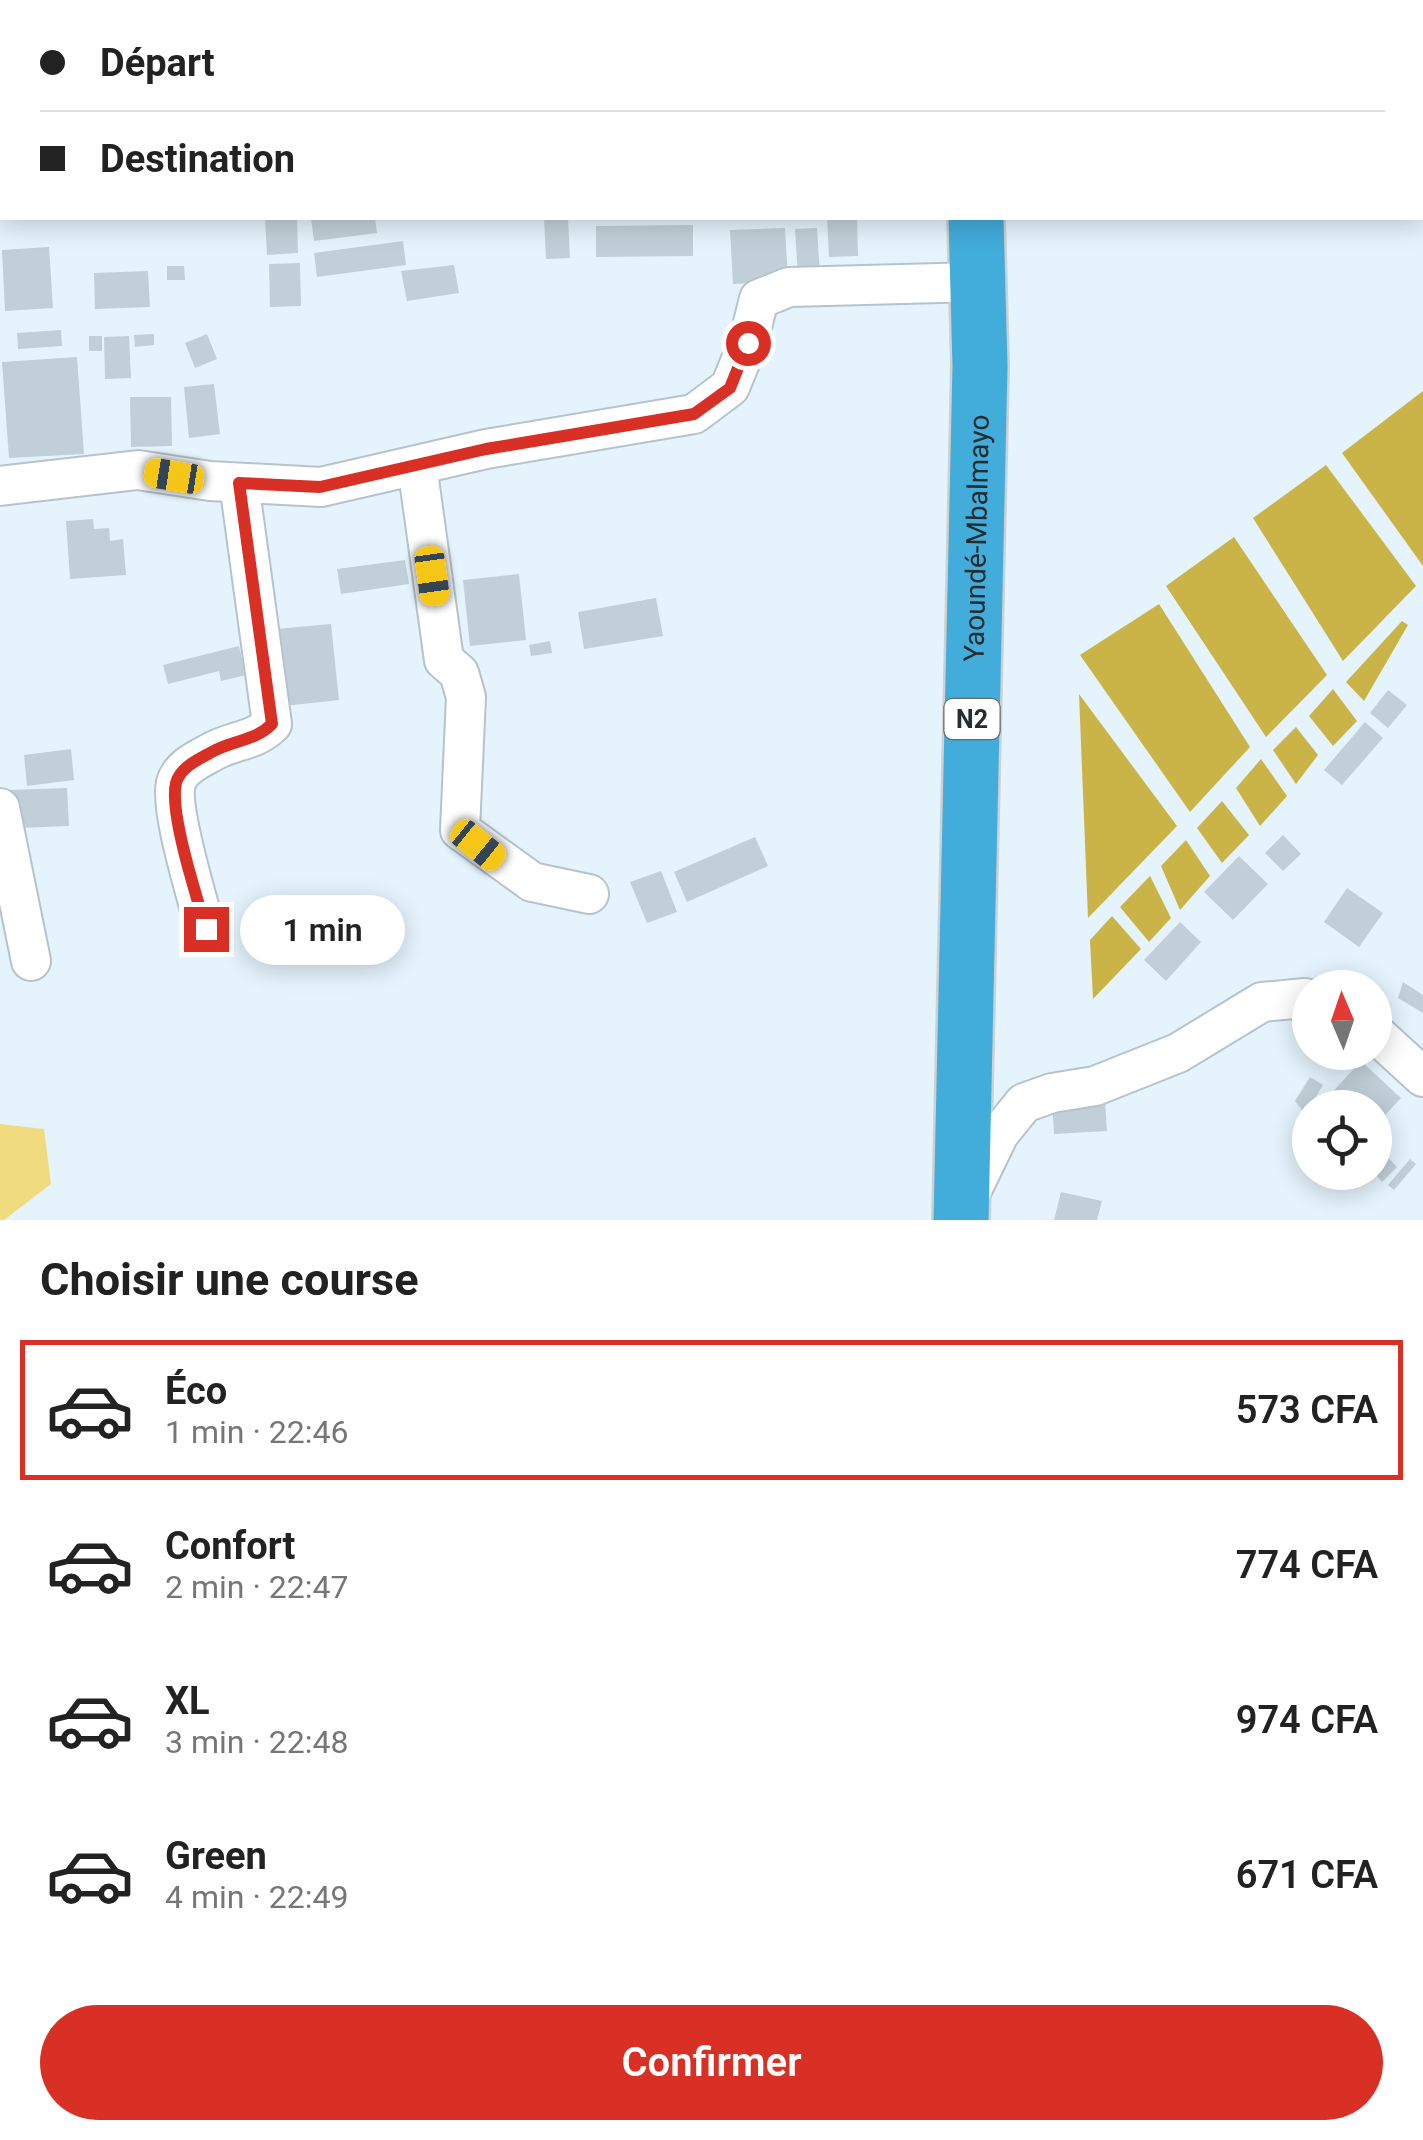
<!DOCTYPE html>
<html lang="fr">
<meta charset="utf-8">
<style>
:root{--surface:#fff;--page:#f6f6f6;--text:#222;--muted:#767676;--line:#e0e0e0;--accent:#d93025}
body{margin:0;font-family:Roboto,sans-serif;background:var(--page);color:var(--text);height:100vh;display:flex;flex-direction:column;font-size:38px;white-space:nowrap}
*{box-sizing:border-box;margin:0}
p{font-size:32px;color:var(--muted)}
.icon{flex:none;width:55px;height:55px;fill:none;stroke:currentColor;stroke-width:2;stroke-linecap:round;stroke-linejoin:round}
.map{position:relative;height:1220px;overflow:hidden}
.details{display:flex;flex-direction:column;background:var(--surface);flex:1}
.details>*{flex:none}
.hud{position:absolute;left:0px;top:0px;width:1425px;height:220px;box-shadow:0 5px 25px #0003;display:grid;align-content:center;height:220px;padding:0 40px;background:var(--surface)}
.needle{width:65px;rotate:358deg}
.controls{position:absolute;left:1292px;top:970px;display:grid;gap:20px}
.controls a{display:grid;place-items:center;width:100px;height:100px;border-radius:50%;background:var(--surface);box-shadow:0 5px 25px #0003;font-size:50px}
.end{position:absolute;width:45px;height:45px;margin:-22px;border:12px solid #d93025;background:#fff;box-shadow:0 0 0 5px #fff}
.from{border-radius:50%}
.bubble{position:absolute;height:70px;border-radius:35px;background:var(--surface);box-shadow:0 5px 25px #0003;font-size:32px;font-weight:600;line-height:70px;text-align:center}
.car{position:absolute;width:30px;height:60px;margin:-30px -15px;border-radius:12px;box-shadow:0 0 8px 2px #0007;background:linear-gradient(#f5c518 24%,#345 0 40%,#f5c518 0 76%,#345 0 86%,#f5c518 0)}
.hud b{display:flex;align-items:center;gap:35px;height:95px;font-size:38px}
.hud b+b{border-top:2px solid var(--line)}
.hud i{width:25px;height:25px;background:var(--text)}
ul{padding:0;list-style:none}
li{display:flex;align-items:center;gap:30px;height:140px;margin:0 20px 15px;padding:0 20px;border:5px solid transparent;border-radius:0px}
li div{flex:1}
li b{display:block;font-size:38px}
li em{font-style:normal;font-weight:600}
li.selected{border-color:var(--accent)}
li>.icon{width:90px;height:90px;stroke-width:1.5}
h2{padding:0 40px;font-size:45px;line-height:120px}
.primary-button{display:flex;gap:20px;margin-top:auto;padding:20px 40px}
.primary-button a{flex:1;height:115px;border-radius:60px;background:var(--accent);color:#fff;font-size:40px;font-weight:600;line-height:115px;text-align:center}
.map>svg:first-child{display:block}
.green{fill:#f0dc7f}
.water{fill:#cbb447}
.building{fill:#c1d0d8}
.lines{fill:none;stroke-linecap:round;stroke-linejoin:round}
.minor-casing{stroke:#b5c4cc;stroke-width:42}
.highway-casing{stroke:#cfd0d1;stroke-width:60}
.minor{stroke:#fff;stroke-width:38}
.highway{stroke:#42acda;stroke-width:55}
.route{stroke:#d93025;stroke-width:12}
.labels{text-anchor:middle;stroke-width:8;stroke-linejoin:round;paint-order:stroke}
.shield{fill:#fefefe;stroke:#666a6c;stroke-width:2.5}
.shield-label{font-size:25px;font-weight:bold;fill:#252b2e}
.street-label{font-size:28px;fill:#252b2e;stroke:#fefefe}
</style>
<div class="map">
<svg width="1423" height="1220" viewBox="0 0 1423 1220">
<rect width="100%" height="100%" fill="#e4f3fc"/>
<!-- green -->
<path class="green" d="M0,1124L44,1129L51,1184L4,1220H0Z"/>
<!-- water -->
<path class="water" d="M1423,391V566L1342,453Z
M1326,465L1416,586L1343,661L1253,518Z
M1234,537L1327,675L1266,737L1166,586Z
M1159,604L1250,747L1190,812L1080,655Z
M1402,621L1408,625L1364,701L1346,682Z
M1333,689L1357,721L1333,746L1309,716Z
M1079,694L1177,826L1088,918Z
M1296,727L1318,755L1296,784L1273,750Z
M1261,759L1287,796L1260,826L1236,788Z
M1222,801L1249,835L1222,863L1197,828Z
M1186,840L1210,876L1180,910L1161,866Z
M1150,876L1171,918L1149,942L1120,907Z
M1112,916L1141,949L1093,999L1090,940Z"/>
<!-- building -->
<path class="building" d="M265,218H297L298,253L267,255Z
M311,218H375L377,233L314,241Z
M544,218H568L570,258L546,259Z
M827,218H857L858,256L829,257Z
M693,225V256L596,257V226Z
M785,228L788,281L733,284L730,230Z
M817,228L820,275L798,276L795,229Z
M403,241L406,265L317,277L314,253Z
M49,247L53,308L5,311L2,250Z
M300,263L301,306L270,307L269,264Z
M454,265L459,293L407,301L401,271Z
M167,266H184L185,280H167Z
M148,271L150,307L95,309L94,273Z
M61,330L62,346L18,349L17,333Z
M154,334V345L135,347L134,335Z
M207,334L217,359L195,368L185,343Z
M89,336H102V351H89Z
M129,336L131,378L105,379L104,337Z
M77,357L84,454L9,458L2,362Z
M214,384L220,434L189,438L184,387Z
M130,397H171L172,446L131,447Z
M93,519L94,529L109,528L110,541L123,539L126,575L70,579L66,521Z
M405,560L409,584L341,594L337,569Z
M519,574L526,640L470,646L463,580Z
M656,598L663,636L584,649L578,612Z
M331,624L339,700L284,706L276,629Z
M550,641L552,653L531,656L529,645Z
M239,646L246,675L221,681L219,671L168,684L163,665Z
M1388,690L1407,705L1388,728L1370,713Z
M1365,722L1383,738L1342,785L1324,770Z
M71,749L74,780L27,786L24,755Z
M67,788L69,826L19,828L10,817L9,790Z
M1283,835L1301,854L1283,871L1265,853Z
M755,837L768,866L687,902L674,872Z
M1239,856L1268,884L1233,920L1204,892Z
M661,871L677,912L647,923L630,882Z
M1347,888L1383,913L1359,947L1324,922Z
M1180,922L1201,942L1166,981L1144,960Z
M1403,982L1423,995V1013L1398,998Z
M1361,1061L1401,1098L1375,1126V1108H1336L1326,1099Z
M1310,1077L1323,1085L1305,1114L1295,1101Z
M1105,1099L1107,1131L1054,1134L1052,1101Z
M1375,1144L1397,1167L1382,1182L1375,1174Z
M1410,1159L1416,1164L1394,1190L1388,1185Z
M1061,1192L1102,1201L1097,1220H1054Z"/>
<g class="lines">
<defs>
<path id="minor" d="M417,465L444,660L459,673L466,697L460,830L532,882L589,894
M0,486L138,470L210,481L321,487L486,449L694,414L730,387L748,343L759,299L789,287L978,282
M0,808L31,961
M205,929C198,899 169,809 176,783C180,768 197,760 210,753C231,740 254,742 272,724L239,483
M1375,1033L1423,1077
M968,1198L999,1134L1024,1103L1052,1093L1095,1086L1178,1053L1262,1002L1305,998L1310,1000"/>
<g id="highway">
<path d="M970,0V2"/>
<path id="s1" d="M961,1220L980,366L976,218"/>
</g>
</defs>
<!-- minor casing -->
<use href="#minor" class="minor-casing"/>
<!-- highway casing -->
<use href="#highway" class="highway-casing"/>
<!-- minor -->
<use href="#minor" class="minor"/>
<!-- highway -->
<use href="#highway" class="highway"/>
</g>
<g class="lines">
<!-- route -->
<path class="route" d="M206,929C197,897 169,813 176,783C180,768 197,760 210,753C231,740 254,742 272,724L239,483L320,487L486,449L694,414L730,388L748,343"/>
</g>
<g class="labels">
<!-- shield labels -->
<rect class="shield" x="944.5" y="699" width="55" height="40" rx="8"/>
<g class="shield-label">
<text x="972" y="728">N2</text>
</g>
<!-- street labels -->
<g class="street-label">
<text dy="10" stroke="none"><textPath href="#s1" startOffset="682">Yaoundé-Mbalmayo</textPath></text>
</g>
</g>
</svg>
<div class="controls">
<a><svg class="needle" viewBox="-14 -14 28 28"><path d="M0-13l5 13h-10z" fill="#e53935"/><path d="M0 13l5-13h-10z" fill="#767676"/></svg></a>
<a><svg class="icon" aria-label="locate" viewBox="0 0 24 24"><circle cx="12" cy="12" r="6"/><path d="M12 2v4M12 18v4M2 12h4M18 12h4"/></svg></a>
</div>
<i class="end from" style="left:748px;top:343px"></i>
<i class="end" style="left:206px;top:929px"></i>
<div class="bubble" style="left:240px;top:895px;width:165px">1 min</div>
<i class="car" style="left:174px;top:476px;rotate:279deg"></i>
<i class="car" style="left:432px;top:576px;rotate:172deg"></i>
<i class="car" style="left:478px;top:845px;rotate:129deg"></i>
<div class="hud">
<b><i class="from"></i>Départ</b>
<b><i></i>Destination</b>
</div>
</div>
<section class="details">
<h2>Choisir une course</h2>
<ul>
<li class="selected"><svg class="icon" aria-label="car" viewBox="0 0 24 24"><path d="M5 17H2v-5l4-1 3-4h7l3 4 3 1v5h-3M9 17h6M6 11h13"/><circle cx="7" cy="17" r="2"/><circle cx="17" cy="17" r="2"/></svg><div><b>Éco</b><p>1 min · 22:46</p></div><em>573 CFA</em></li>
<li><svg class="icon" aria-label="car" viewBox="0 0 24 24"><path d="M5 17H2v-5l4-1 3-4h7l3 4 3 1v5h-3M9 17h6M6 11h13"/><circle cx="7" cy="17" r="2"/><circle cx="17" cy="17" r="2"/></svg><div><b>Confort</b><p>2 min · 22:47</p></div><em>774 CFA</em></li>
<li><svg class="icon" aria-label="car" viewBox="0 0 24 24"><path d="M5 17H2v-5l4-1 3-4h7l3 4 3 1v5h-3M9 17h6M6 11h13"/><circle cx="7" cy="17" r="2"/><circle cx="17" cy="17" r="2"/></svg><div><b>XL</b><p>3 min · 22:48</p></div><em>974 CFA</em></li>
<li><svg class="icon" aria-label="car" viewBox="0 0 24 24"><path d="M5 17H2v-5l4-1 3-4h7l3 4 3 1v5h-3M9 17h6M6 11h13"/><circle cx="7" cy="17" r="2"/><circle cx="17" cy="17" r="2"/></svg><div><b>Green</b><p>4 min · 22:49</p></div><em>671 CFA</em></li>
</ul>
<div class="primary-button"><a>Confirmer</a></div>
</section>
